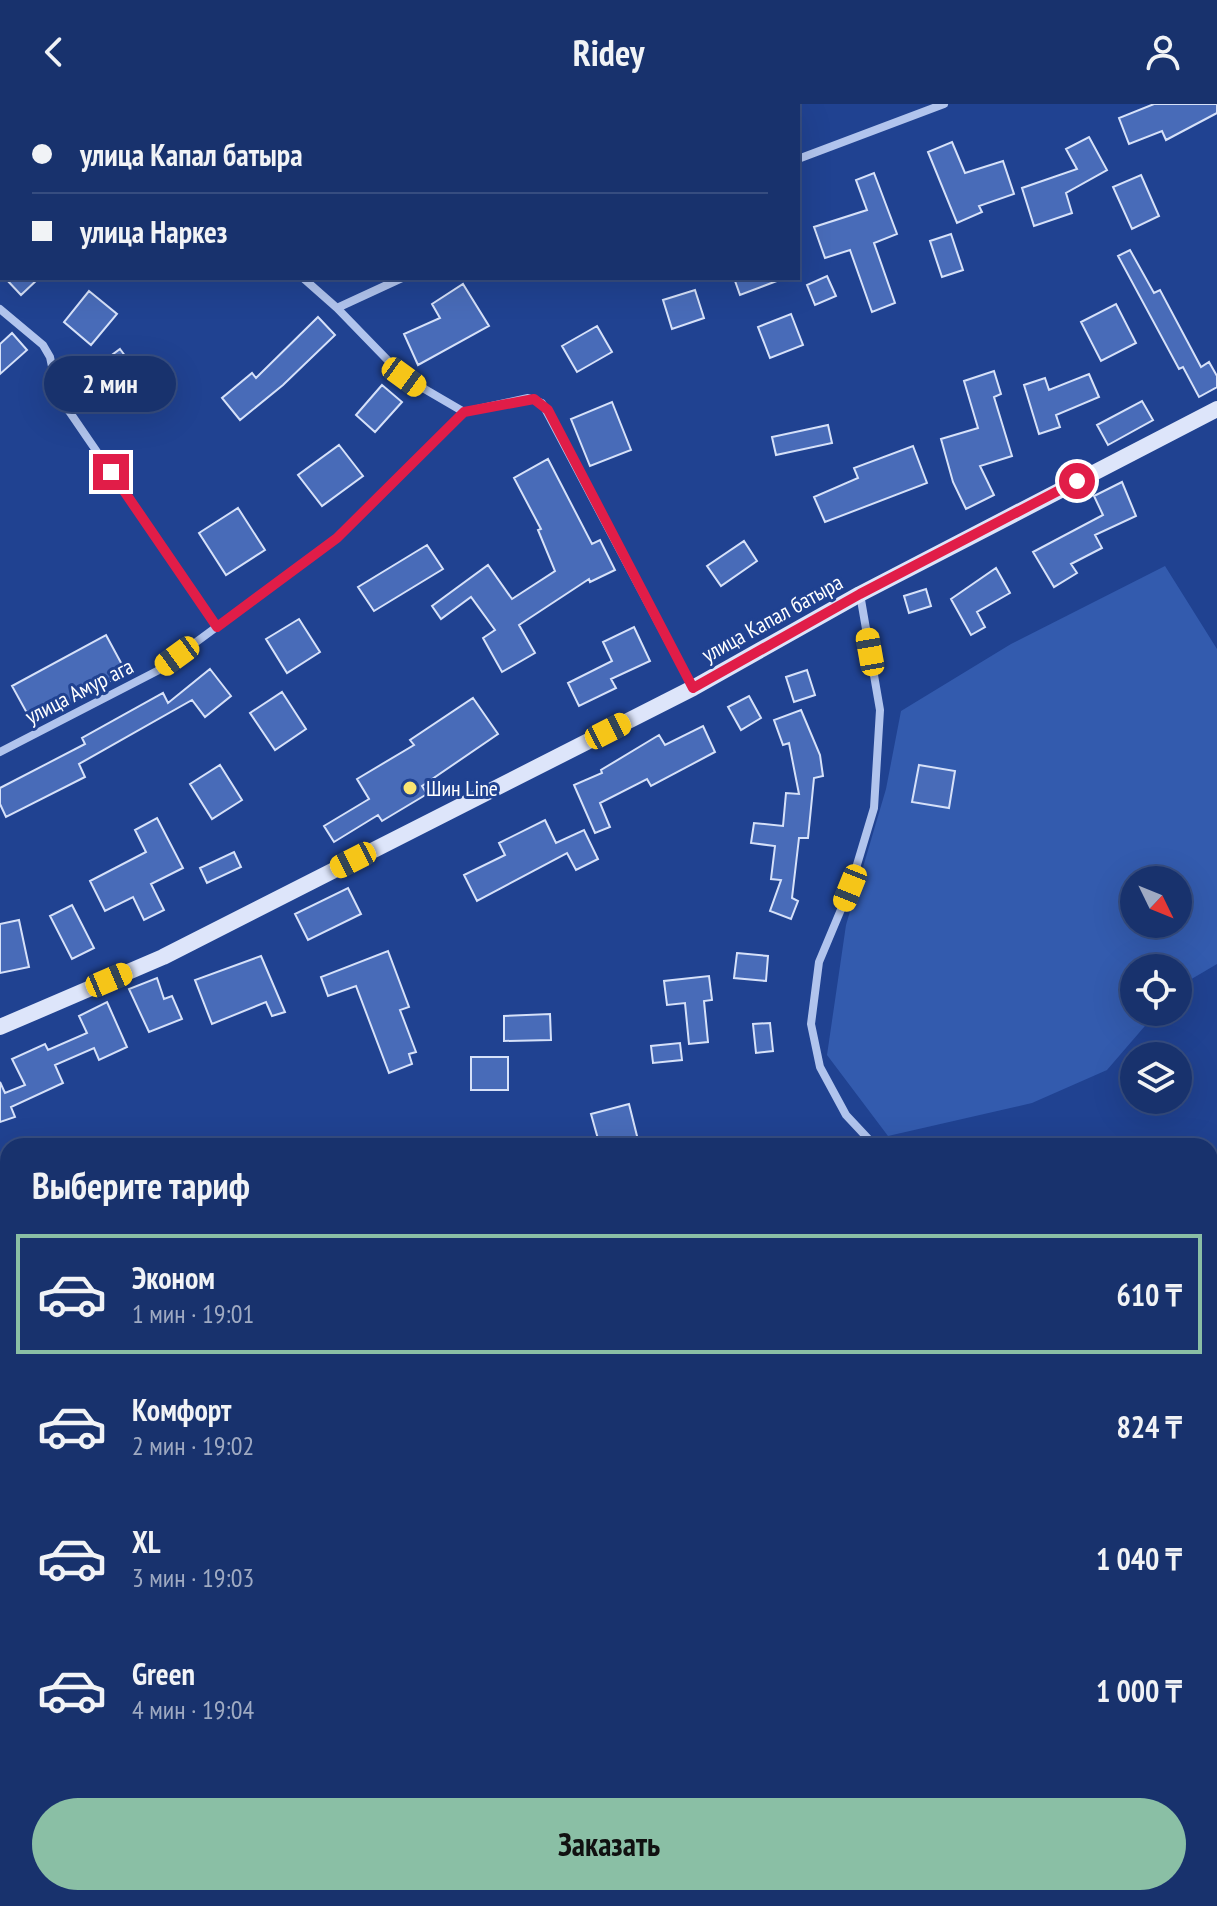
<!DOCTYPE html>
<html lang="ru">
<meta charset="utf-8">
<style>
:root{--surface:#18326d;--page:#253e75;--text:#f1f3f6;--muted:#9faac2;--line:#364d80;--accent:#8abfa5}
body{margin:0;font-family:"PT Sans Narrow",sans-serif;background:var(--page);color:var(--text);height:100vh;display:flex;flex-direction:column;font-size:30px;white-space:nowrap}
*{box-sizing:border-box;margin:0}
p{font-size:26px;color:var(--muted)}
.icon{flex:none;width:44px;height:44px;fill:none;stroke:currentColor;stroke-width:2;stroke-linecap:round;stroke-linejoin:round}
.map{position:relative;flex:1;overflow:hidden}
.details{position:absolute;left:0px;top:1034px;width:1218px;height:768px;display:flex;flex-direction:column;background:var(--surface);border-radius:24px 24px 0 0;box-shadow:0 8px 32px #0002,0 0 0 2px var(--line)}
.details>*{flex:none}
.hud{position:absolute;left:0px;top:0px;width:800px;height:176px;box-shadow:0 8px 32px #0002,0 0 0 2px var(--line);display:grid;align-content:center;height:176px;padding:0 32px;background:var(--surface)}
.needle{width:52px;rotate:133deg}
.buttons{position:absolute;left:1120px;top:762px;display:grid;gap:16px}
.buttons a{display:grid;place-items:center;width:72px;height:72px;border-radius:50%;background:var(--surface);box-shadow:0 8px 32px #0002,0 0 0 2px var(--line);font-size:40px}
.end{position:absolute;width:36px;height:36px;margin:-18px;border:10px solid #e11d48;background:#fff;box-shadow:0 0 0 4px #fff}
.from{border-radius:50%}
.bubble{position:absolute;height:56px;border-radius:28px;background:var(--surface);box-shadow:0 8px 32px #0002,0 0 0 2px var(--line);font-size:26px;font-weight:800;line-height:56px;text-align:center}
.car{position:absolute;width:24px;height:48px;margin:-24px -12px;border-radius:10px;box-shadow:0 0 6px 2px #0007;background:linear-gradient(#f5c518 24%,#345 0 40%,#f5c518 0 76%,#345 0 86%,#f5c518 0)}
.hud b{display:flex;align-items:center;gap:28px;height:76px;font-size:30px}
.hud b+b{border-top:2px solid var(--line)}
.hud i{width:20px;height:20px;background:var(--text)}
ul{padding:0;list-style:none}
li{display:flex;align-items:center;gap:24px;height:120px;margin:0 16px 12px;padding:0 16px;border:4px solid transparent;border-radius:0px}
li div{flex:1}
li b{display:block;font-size:30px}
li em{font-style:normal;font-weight:800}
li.active{border-color:var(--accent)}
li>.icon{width:72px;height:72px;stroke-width:1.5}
h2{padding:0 32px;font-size:36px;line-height:96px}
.button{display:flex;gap:16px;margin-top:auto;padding:16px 32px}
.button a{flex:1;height:92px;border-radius:48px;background:var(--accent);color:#111;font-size:32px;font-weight:800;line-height:92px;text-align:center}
header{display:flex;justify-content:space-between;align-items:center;height:104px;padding:0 32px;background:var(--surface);font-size:36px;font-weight:800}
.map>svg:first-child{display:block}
.green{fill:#335bae;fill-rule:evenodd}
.building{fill:#486bb8;stroke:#d6e1f9;stroke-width:2}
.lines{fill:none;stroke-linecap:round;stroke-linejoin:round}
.street{stroke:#b1c4ed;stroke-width:8}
.secondary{stroke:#dde5fa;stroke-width:16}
.rail{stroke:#fff;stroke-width:5;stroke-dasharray:14 6;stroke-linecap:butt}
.route{stroke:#e11d48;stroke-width:10}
.poi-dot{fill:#fbe571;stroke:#204291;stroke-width:3}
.labels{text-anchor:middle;stroke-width:6;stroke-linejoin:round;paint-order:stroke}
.street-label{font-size:22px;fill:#fff;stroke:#204291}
.poi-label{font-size:22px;fill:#fff;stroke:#204291;text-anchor:start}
</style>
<header><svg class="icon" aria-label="back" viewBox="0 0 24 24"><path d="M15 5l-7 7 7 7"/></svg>Ridey<svg class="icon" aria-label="person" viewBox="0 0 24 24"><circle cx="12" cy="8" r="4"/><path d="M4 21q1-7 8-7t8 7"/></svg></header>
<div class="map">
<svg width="1217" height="1802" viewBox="0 0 1217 1802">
<rect width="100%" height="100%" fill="#204291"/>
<!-- green -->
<path class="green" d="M1165,462L1217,545V860L1178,883V864H1134V908H1157L1107,966L1032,999L888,1032L827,951L846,821L886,685L901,607L1011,540ZM1134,776H1178V820H1134Z"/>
<!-- building -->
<path class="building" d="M1154,0H1217V9L1166,36L1162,27L1129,40L1119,14Z
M1089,33L1107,66L1066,89L1072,109L1034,122L1022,84L1077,65L1066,45Z
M952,38L965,69L1003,57L1014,90L979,102L982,108L957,119L928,48Z
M874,69L897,130L874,139L895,199L872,208L850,146L825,154L814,123L867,106L856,76Z
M1141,71L1159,112L1132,125L1113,83Z
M951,130L963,166L942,173L930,137Z
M1130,146L1154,189L1160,186L1201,263L1209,258L1217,272V283L1199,293L1183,263L1179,265L1118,152Z
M827,172L836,192L815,201L807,181Z
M5,174H39L21,191Z
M734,174H782V175L740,191Z
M463,180L489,222L418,261L404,230L440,214L432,200Z
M695,186L704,214L672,225L663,196Z
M89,187L117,210L91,241L64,218Z
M1116,200L1136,239L1101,257L1081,218Z
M791,210L803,241L770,254L758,223Z
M318,213L335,231L283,281L240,316L222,294L252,269L256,274Z
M597,222L612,248L577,268L562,242Z
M12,229L27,246L0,270V240Z
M120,245L140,272L105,298L85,271Z
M994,267L1001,290L994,293L1012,352L980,362L994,391L966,405L953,378L941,335L978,324L964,277Z
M1089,270L1099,293L1056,311L1060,323L1039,330L1024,281L1045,274L1049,286Z
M382,281L402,298L375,328L356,311Z
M1142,297L1153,316L1108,341L1097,321Z
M612,298L631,346L590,362L571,315Z
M828,321L832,339L776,351L772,333Z
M339,341L363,372L322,402L298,371Z
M913,342L927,379L825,418L814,393L858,374L854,364Z
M548,355L592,440L600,436L615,466L590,478L589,475L519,521L535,549L502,568L483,534L495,526L471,493L441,515L432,502L488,461L512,495L555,467L538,426L541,425L514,374Z
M1122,378L1136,412L1095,431L1102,444L1071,460L1077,469L1054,483L1033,448L1103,411L1094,392Z
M238,404L265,446L226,471L199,429Z
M744,437L757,457L721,482L707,462Z
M427,441L443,465L374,507L358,483Z
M996,464L1010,489L977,508L985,523L971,531L951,495Z
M926,485L931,502L909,509L904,492Z
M299,515L320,548L287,569L266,535Z
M634,523L650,557L611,575L616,584L579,602L568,579L612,557L603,538Z
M106,531L126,568L33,620L12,582Z
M210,565L231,592L205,613L192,596L79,660L85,673L6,713L0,700V684L85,640L82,634L163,589L168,599Z
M807,566L815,591L794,598L786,573Z
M282,588L306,625L275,646L250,609Z
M749,592L761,614L741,626L728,603Z
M473,594L498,630L422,682L427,690L382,717L378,711L334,738L324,722L369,695L357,675L414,641L410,636Z
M801,606L820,651L823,672L814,674L808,734H799L792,794L798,797L791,815L770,807L781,776L771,775L775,742L751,739L754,719L783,722L786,689L799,690L789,639L783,641L774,616Z
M703,622L715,648L651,682L647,675L600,699L610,723L595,729L574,681L602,669L601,666L659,631L665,641Z
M220,661L242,696L212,715L190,680Z
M919,661L955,667L949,704L912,698Z
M157,714L183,764L151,780L164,806L144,816L133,793L105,807L90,777L146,748L135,726Z
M545,716L556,739L584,726L598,755L576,766L567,749L477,797L464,771L505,751L499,739Z
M234,748L241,763L207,779L200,764Z
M348,784L361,810L308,836L295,810Z
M72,801L94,844L72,855L50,812Z
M19,816L29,863L0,869V820Z
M388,847L409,903L400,906L416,948L409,950L412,960L389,969L356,882L328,892L321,873Z
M737,849L768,852L766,877L734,874Z
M261,852L285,908L272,912L266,898L212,920L195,876Z
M709,872L712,896L704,897L708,938L689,940L685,899L667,901L664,877Z
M157,874L164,895L172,892L182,915L149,928L129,885Z
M107,898L127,943L99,956L94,944L55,961L63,979L11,1003L15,1013L0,1018V978L5,989L25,981L12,955L45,940L48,946L87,929L79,912Z
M550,910L551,936L504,937V912Z
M770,919L773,947L756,949L753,920Z
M680,939L682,956L653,959L651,942Z
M471,953H508V986H471Z
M629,1000L638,1036L600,1042L591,1010Z"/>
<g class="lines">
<!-- street -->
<path class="street" d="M109,0L111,2
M798,55L944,0
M303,174L337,204
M402,174L337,204L404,273L464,308L528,294L542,299L693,584
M0,205L43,241L50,253L58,291L217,523
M860,490L880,606L874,704L850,784L819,858L811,920L820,963L846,1011L875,1042
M0,648L157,567L337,434L464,308
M1210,1146L1217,1144
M0,1492L8,1489
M1210,1716L1217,1721"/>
<!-- secondary -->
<path class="secondary" d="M0,923L163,853L693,584L860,490L1217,305"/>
<!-- rail -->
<path class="rail" d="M0,1801L25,1794
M73,1802L98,1794"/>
</g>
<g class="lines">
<!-- route -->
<path class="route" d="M111,368L217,523L337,434L464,308L534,295L548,306L693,584L860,490L1077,377"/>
</g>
<!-- markers -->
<circle class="poi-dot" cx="410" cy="684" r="8"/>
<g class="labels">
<!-- street labels -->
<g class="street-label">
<text transform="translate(772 514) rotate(-29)" y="8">улица Капал батыра</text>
<text transform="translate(79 587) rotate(-27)" y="8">улица Амур ага</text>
</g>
<!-- poi labels -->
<g class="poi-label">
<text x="426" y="692">Шин Line</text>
</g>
</g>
</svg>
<div class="buttons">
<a><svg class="needle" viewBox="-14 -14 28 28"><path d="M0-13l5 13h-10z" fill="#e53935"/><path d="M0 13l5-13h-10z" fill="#9faac2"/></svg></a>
<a><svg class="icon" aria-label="locate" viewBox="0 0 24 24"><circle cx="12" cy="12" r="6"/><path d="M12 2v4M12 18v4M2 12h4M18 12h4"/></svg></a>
<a><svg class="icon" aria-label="layers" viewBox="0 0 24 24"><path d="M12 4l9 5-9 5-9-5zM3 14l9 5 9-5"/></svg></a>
</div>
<i class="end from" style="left:1077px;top:377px"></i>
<i class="end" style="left:111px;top:368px"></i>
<div class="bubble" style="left:44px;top:252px;width:132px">2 мин</div>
<i class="car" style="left:404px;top:273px;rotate:126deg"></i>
<i class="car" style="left:870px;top:548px;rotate:350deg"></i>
<i class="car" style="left:177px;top:552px;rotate:234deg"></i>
<i class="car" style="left:608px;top:627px;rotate:63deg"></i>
<i class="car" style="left:353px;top:756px;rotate:243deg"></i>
<i class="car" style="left:850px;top:784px;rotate:202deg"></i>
<i class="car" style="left:109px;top:876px;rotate:67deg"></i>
<div class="hud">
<b><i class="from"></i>улица Капал батыра</b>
<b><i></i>улица Наркез</b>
</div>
<section class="details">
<h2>Выберите тариф</h2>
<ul>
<li class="active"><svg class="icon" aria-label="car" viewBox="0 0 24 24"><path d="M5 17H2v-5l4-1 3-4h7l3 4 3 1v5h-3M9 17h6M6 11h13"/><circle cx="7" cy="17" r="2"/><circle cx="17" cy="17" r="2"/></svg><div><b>Эконом</b><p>1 мин · 19:01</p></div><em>610 ₸</em></li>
<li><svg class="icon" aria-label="car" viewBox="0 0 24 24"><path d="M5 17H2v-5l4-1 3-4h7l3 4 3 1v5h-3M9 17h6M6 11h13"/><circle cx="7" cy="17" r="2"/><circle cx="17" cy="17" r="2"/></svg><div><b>Комфорт</b><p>2 мин · 19:02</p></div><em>824 ₸</em></li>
<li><svg class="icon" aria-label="car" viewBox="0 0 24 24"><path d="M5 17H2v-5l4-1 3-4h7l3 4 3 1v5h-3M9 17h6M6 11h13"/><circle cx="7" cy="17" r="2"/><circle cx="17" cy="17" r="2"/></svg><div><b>XL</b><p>3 мин · 19:03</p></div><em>1 040 ₸</em></li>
<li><svg class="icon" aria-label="car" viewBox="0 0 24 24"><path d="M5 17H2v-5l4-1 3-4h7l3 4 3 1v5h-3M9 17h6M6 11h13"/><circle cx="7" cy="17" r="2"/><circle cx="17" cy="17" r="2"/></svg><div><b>Green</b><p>4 мин · 19:04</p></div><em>1 000 ₸</em></li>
</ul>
<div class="button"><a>Заказать</a></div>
</section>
</div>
